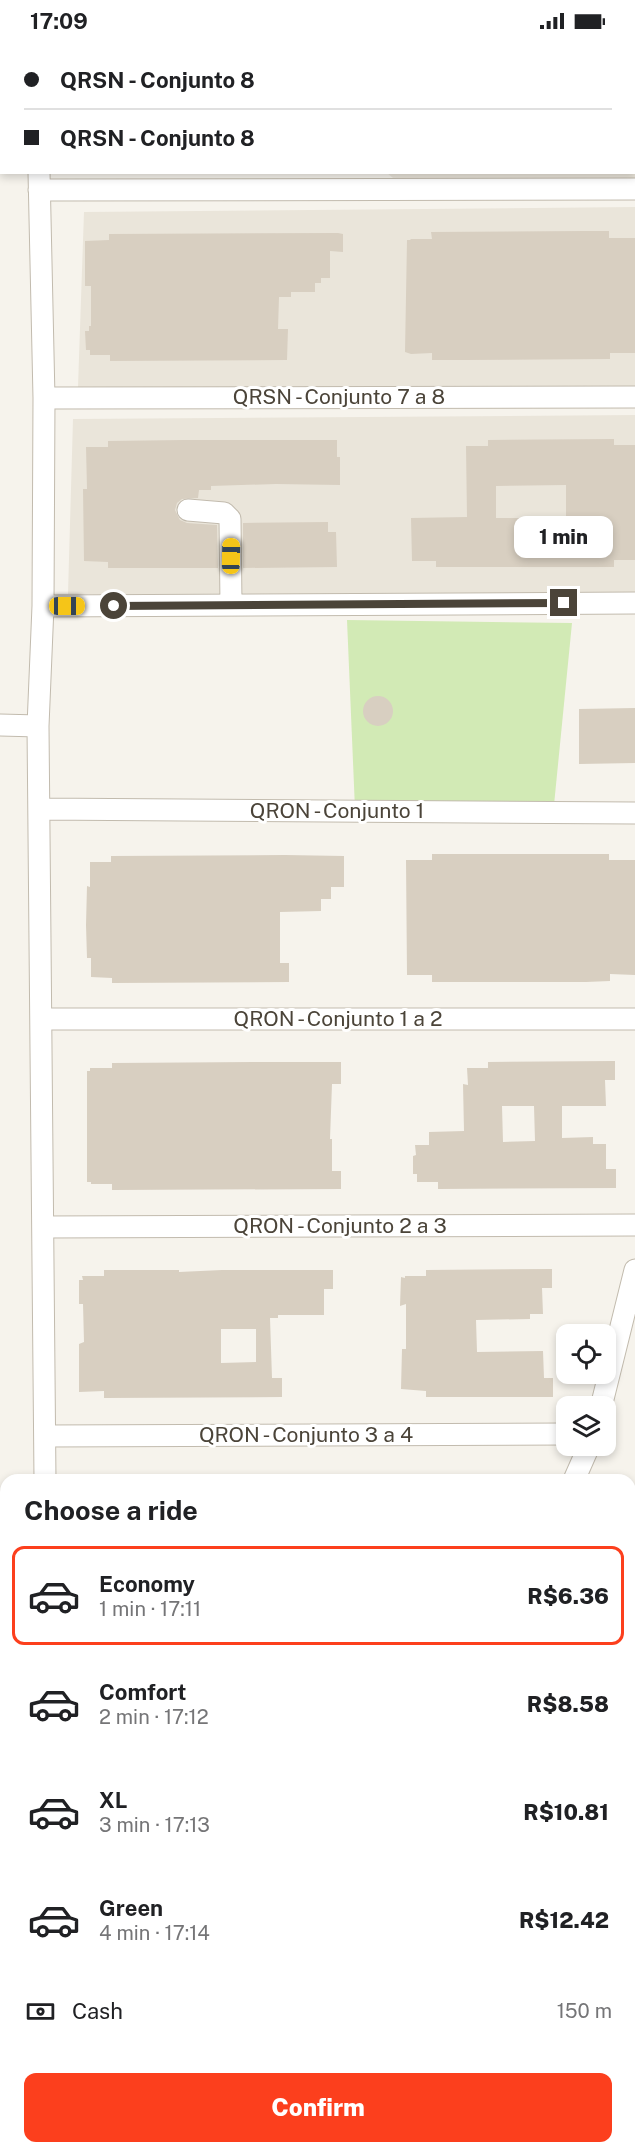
<!DOCTYPE html>
<meta charset="utf-8">
<style>
:root{--surface:#fff;--page:#f2f2f2;--text:#202124;--muted:#757577;--line:#e0e0e0;--accent:#fc3f1d}
body{margin:0;font-family:"Public Sans",sans-serif;background:var(--page);color:var(--text);height:100vh;display:flex;flex-direction:column;font-size:22px;white-space:nowrap}
*{box-sizing:border-box;margin:0}
p{font-size:20px;color:var(--muted)}
.icon{flex:none;width:33px;height:33px;fill:none;stroke:currentColor;stroke-width:2;stroke-linecap:round;stroke-linejoin:round}
.map{position:relative;flex:1;overflow:hidden}
.panel{position:absolute;left:0px;top:1432px;width:636px;height:680px;display:flex;flex-direction:column;background:var(--surface);border-radius:18px 18px 0 0;box-shadow:0 3px 9px #0003}
.panel>*{flex:none}
.top-card{position:absolute;left:0px;top:0px;width:636px;height:132px;box-shadow:0 3px 9px #0003;display:grid;align-content:center;height:132px;padding:0 24px;background:var(--surface)}
.controls{position:absolute;left:556px;top:1282px;display:grid;gap:12px}
.controls a{display:grid;place-items:center;width:60px;height:60px;border-radius:12px;background:var(--surface);box-shadow:0 3px 9px #0003;font-size:30px}
.end{position:absolute;width:27px;height:27px;margin:-14px;border:8px solid #4b4439;background:#fff;box-shadow:0 0 0 3px #fff}
.from{border-radius:50%}
.bubble{position:absolute;height:42px;border-radius:12px;background:var(--surface);box-shadow:0 3px 9px #0003;font-size:20px;font-weight:800;line-height:42px;text-align:center}
.car{position:absolute;width:18px;height:36px;margin:-18px -9px;border-radius:8px;box-shadow:0 0 4px 2px #0007;background:linear-gradient(#f5c518 24%,#345 0 40%,#f5c518 0 76%,#345 0 86%,#f5c518 0)}
.top-card b{display:flex;align-items:center;gap:21px;height:57px;font-size:22px}
.top-card b+b{border-top:2px solid var(--line)}
.top-card i{width:15px;height:15px;background:var(--text)}
ul{padding:0;list-style:none}
li{display:flex;align-items:center;gap:18px;height:99px;margin:0 12px 9px;padding:0 12px;border:3px solid transparent;border-radius:12px}
li div{flex:1}
li b{display:block;font-size:22px}
li em{font-style:normal;font-weight:800}
li.current{border-color:var(--accent)}
li>.icon{width:54px;height:54px;stroke-width:1.5}
h2{padding:0 24px;font-size:27px;line-height:72px}
.pay{display:flex;align-items:center;gap:15px;height:66px;padding:0 24px;font-size:22px}
.pay p{margin-inline-start:auto}
.action{display:flex;gap:12px;margin-top:auto;padding:12px 24px}
.action a{flex:1;height:69px;border-radius:12px;background:var(--accent);color:#fff;font-size:24px;font-weight:800;line-height:69px;text-align:center}
.status{display:flex;justify-content:space-between;align-items:center;height:42px;padding:0 30px;background:var(--surface);direction:ltr}
.status svg{height:16px;fill:currentColor}
.map>svg:first-child{display:block}
.residential{fill:#eae5da}
.green{fill:#d2eab5}
.building{fill:#d8cfc1;fill-rule:evenodd}
.lines{fill:none;stroke-linecap:round;stroke-linejoin:round}
.minor-casing{stroke:#c2bbae;stroke-width:23}
.highway-casing{stroke:#e0a43c;stroke-width:32}
.minor{stroke:#fff;stroke-width:21}
.highway{stroke:#ffcf6e;stroke-width:30}
.route{stroke:#4b4439;stroke-width:8}
.labels{text-anchor:middle;stroke-width:6;stroke-linejoin:round;paint-order:stroke}
.street-label{font-size:21px;fill:#4b4439;stroke:#fff}
</style>
<div class="status"><b>17:09</b><svg viewBox="0 0 49 12"><path d="M0 12V9h3v3zM5 12V6h3v6zM10 12V3h3v9zM15 12V0h3v12zM26 1h20v11H26zM47 4h2v5h-2z"/></svg></div>
<div class="map">
<svg width="635" height="2111" viewBox="0 0 635 2111">
<rect width="100%" height="100%" fill="#f6f3ec"/>
<!-- residential -->
<path class="residential" d="M389,0H635V136H393L387,131L634,130V2Z
M635,165V345H78L84,170Z
M635,373V555L68,552L73,377Z"/>
<!-- green -->
<path class="green" d="M347,578L572,581L554,763L355,767Z"/>
<!-- building -->
<path class="building" d="M585,189H609V196H635V311H610V317L463,318H432V311L411,312L405,310L407,198H411L410,197H432L431,190Z
M109,192L338,191L343,192V210L330,209V236H321V241H315V250H291V255H279L278,287H288L287,318L110,319V313H90V308H86L85,289H89V284H91V244H85V199L109,198Z
M614,397V403H635V518H614V525H436V519H412L411,476L467,475L466,404H488V398ZM566,443V476H496V444Z
M183,398H337V415H340V443L276,442L211,444V448H199L198,456L182,457L177,461L175,468L180,478L187,481L217,483L218,526H108V520L84,519L83,447H87L86,405H108V399Z
M328,480V490H336L337,525L243,526V481Z
M363 669a15 15 0 1 1 30 0a15 15 0 1 1-30 0Z
M635,666V721L579,722V667Z
M432,812H609V818H635V933L610,932V939L586,940H432V933H407L406,818H432Z
M285,813L344,814V845H331V857H321V869L280,870V921H289V940L112,941V936L91,935V916H87L86,883L87,844L90,845V820H111V814Z
M615,1019V1038H605L606,1064H562V1096L593,1095V1102H606V1127H616V1146L438,1147V1140H417V1132H413V1114L416,1113L415,1103H429V1090L464,1089L463,1042L468,1043L467,1026H488V1020ZM502,1064H534L535,1099L503,1100Z
M253,1020H341V1042H332L330,1097H332V1129H341V1147L112,1148V1142H91V1140H87V1029H90V1026H112V1021Z
M552,1227V1246H542L543,1272H530V1277L476,1278L477,1310L543,1309L544,1336H553V1355H426V1349L401,1347L402,1307H406V1262L400,1264L401,1235L405,1236V1234H426V1228Z
M104,1228H179V1230L222,1228H333V1247H324V1273H278V1276H270L272,1336H282V1355L104,1356V1349L79,1350V1302L84,1300L83,1262H79V1238H83L82,1234H104ZM221,1287H256V1320L221,1321Z"/>
<g class="lines">
<defs>
<path id="minor" d="M39,0V2
M338,2V0
M39,130L44,356L43,564L38,684L45,1438
M39,148L635,147
M44,356L635,355
M188,468L224,471L230,477L231,563
M43,564L635,561
M0,683L38,684
M39,767L635,771
M42,977H635
M44,1185L635,1183
M601,1365L635,1228
M45,1394L567,1392
M574,1438L589,1404
M0,1693H6"/>
<path id="highway" d="M630,1689L635,1685
M630,1978L635,1984
M0,2099L6,2098
M337,2106L339,2111"/>
</defs>
<!-- minor casing -->
<use href="#minor" class="minor-casing"/>
<!-- highway casing -->
<use href="#highway" class="highway-casing"/>
<!-- minor -->
<use href="#minor" class="minor"/>
<!-- highway -->
<use href="#highway" class="highway"/>
</g>
<g class="lines">
<!-- route -->
<path class="route" d="M114,564L564,561"/>
</g>
<g class="labels">
<!-- street labels -->
<g class="street-label">
<text x="339" y="362">QRSN - Conjunto 7 a 8</text>
<text x="337" y="776">QRON - Conjunto 1</text>
<text x="338" y="984">QRON - Conjunto 1 a 2</text>
<text x="340" y="1191">QRON - Conjunto 2 a 3</text>
<text x="306" y="1400">QRON - Conjunto 3 a 4</text>
</g>
</g>
</svg>
<div class="controls">
<a><svg class="icon" aria-label="locate" viewBox="0 0 24 24"><circle cx="12" cy="12" r="6"/><path d="M12 2v4M12 18v4M2 12h4M18 12h4"/></svg></a>
<a><svg class="icon" aria-label="layers" viewBox="0 0 24 24"><path d="M12 4l9 5-9 5-9-5zM3 14l9 5 9-5"/></svg></a>
</div>
<i class="end from" style="left:114px;top:564px"></i>
<i class="end" style="left:564px;top:561px"></i>
<div class="bubble" style="left:514px;top:474px;width:99px">1 min</div>
<i class="car" style="left:231px;top:514px;rotate:1deg"></i>
<i class="car" style="left:67px;top:564px;rotate:90deg"></i>
<div class="top-card">
<b><i class="from"></i>QRSN - Conjunto 8</b>
<b><i></i>QRSN - Conjunto 8</b>
</div>
<section class="panel">
<h2>Choose a ride</h2>
<ul>
<li class="current"><svg class="icon" aria-label="car" viewBox="0 0 24 24"><path d="M5 17H2v-5l4-1 3-4h7l3 4 3 1v5h-3M9 17h6M6 11h13"/><circle cx="7" cy="17" r="2"/><circle cx="17" cy="17" r="2"/></svg><div><b>Economy</b><p>1 min · 17:11</p></div><em>R$6.36</em></li>
<li><svg class="icon" aria-label="car" viewBox="0 0 24 24"><path d="M5 17H2v-5l4-1 3-4h7l3 4 3 1v5h-3M9 17h6M6 11h13"/><circle cx="7" cy="17" r="2"/><circle cx="17" cy="17" r="2"/></svg><div><b>Comfort</b><p>2 min · 17:12</p></div><em>R$8.58</em></li>
<li><svg class="icon" aria-label="car" viewBox="0 0 24 24"><path d="M5 17H2v-5l4-1 3-4h7l3 4 3 1v5h-3M9 17h6M6 11h13"/><circle cx="7" cy="17" r="2"/><circle cx="17" cy="17" r="2"/></svg><div><b>XL</b><p>3 min · 17:13</p></div><em>R$10.81</em></li>
<li><svg class="icon" aria-label="car" viewBox="0 0 24 24"><path d="M5 17H2v-5l4-1 3-4h7l3 4 3 1v5h-3M9 17h6M6 11h13"/><circle cx="7" cy="17" r="2"/><circle cx="17" cy="17" r="2"/></svg><div><b>Green</b><p>4 min · 17:14</p></div><em>R$12.42</em></li>
</ul>
<div class="pay"><svg class="icon" aria-label="cash" viewBox="0 0 24 24"><path d="M3 7h18v10H3z"/><circle cx="12" cy="12" r="2"/></svg>Cash<p>150 m</p></div>
<div class="action"><a>Confirm</a></div>
</section>
</div>
